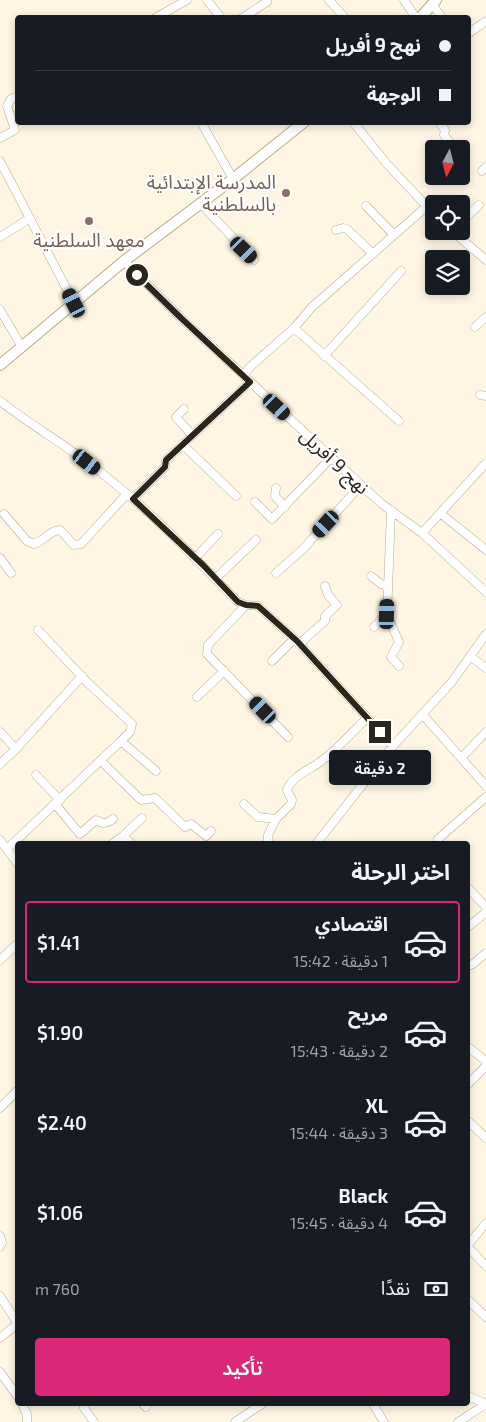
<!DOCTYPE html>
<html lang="ar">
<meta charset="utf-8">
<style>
:root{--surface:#171b24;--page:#20242c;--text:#f1f3f6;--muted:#9ea1a6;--line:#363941;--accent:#db2777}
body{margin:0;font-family:"Exo 2","Noto Sans Arabic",sans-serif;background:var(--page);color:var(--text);direction:rtl;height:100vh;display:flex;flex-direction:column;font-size:19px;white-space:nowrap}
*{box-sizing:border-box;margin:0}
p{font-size:16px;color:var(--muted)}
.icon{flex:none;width:28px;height:28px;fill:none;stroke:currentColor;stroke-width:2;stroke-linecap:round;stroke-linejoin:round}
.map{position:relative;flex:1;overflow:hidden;direction:ltr}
.details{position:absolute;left:15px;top:841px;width:455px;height:565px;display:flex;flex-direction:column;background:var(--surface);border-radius:5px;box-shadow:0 2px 8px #0003;direction:rtl}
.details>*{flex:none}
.guide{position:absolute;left:15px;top:15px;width:456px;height:110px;border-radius:5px;box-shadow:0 2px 8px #0003;direction:rtl;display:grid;align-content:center;height:110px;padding:0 20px;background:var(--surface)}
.needle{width:32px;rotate:187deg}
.tools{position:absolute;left:425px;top:140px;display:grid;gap:10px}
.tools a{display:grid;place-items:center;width:45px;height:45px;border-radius:5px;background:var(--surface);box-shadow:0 2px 8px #0003;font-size:25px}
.end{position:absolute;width:22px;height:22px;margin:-11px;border:6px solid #2c261a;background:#fff;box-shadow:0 0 0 2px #fff}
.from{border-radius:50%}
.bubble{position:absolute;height:35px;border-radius:5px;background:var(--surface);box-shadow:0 2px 8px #0003;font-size:16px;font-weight:600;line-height:35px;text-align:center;direction:rtl}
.car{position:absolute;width:15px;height:30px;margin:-15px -8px;border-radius:6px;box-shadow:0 0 4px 1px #0007;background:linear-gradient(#222 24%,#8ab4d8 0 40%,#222 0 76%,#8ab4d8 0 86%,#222 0)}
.guide b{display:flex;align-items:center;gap:18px;height:48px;font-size:19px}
.guide b+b{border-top:1px solid var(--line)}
.guide i{width:12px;height:12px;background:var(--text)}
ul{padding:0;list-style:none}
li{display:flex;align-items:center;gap:15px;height:82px;margin:0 10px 8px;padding:0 10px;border:2px solid transparent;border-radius:5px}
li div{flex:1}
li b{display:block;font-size:19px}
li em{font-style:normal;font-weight:600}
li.selected{border-color:var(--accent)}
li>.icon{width:45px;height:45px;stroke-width:1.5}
h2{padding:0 20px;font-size:22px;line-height:60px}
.pay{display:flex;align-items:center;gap:12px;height:55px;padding:0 20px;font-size:19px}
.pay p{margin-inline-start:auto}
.cta{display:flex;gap:10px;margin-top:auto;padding:10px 20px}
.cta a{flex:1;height:58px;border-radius:5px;background:var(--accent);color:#fff;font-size:20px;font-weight:600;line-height:58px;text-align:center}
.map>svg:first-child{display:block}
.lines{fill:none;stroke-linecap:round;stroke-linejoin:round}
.minor-casing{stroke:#b8a98c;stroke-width:9}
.major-casing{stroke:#b8a98c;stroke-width:12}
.minor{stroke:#fff;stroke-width:8}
.major{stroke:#fff;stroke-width:10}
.route{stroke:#2c261a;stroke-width:6}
.education-dot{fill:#8d6e63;stroke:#fff;stroke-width:2}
.labels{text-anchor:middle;stroke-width:4.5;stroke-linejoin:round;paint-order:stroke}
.education-label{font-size:19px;fill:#785e54;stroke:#fff;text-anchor:end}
.street-label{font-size:19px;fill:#2c261a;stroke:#fff}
</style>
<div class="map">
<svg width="486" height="1422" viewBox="0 0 486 1422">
<rect width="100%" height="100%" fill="#fef5e3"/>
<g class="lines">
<defs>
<path id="minor" d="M207,0L221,18
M329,0L345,18
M404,0L416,18
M432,4L442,18
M155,18L187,0
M242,18L267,2L266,0
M469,33L486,21
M201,122L233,179
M353,122L387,164L434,214
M439,122L445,130L444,135L455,149
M0,138L15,130L7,106L11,99L18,96
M0,161L74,303
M482,171L486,167
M200,203L254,260
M366,206L394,235
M461,222L479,205
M336,230L343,228L347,229L373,254
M452,231L486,260
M0,237L30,218
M124,261L181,318L243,375L362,486L382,504L422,533L486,592
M0,310L22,347
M475,327L486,317
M294,328L399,421
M324,356L401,271
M243,375L251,366L294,328L312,307L426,207
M480,395L486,396
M0,401C28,423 59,441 87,462C142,502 191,554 238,602L246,605L258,606L297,641L393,746
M184,409L176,417L192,435
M182,444L236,496
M276,488L275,496L285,507
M133,499L165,467L166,460L250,382
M255,502L272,519L332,457
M391,510L387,615L399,642L391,657L399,666
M440,513L486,550
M4,514L27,541L34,544C44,541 50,530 60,530L74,545L81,544L126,495
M422,533L486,463
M0,558L11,573
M195,558L218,534
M276,573L303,549L361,485
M371,576L381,584L388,586
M216,578L256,540
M246,605L208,645L207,654L288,737
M374,627L387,615
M299,644L325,621V616L337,605L328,595L325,586
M470,656L486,668
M272,661L294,639
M197,697L224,671
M422,714L486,786
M0,732L16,749
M121,741L156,771
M461,758L486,732
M101,761L141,800L155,798L185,827L191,824L206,836L211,831
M0,764L16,749L82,676
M36,775L60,800
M55,804L80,834L96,820C103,824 106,824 113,819
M244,804L258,817L276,819
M123,836L142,818
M438,839L486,797
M0,840L18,864
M112,844L123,836L132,844
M268,844V835L276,819L291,804L292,800L287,790C292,776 309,770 320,762C337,750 351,733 367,718
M316,844L393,746L451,683L486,634
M7,849L121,741L130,732L132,724L87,682L38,630
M468,888L486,907
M468,927L486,912
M0,960L18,943
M468,966L473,964L486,953
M468,1047L486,1061
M468,1084L486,1066
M0,1108L18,1090
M468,1121L486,1138
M0,1236L2,1243L0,1247
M468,1245L486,1223
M468,1247L486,1266
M0,1296L18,1324
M468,1300L486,1317
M0,1338L17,1324
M0,1372L18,1397
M468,1396L486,1404
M22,1404L27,1414V1422
M83,1404L84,1408L94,1422
M143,1404L146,1407
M373,1404L384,1422
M235,1422L262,1404
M458,1422L486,1404"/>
<path id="major" d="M420,18L436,0
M0,365L124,261L233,179L304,122"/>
</defs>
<!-- minor casing -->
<use href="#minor" class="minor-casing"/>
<!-- major casing -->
<use href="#major" class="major-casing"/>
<!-- minor -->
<use href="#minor" class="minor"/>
<!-- major -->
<use href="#major" class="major"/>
</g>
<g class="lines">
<!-- route -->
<path class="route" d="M137,275L181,318L250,382L166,460L165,467L133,499L203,565L238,602L246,605L258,606L297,641L380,732"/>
</g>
<!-- markers -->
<g class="education-dot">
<circle cx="286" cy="193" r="5"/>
<circle cx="89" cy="221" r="5"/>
</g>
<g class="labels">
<!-- education labels -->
<g class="education-label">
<text x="276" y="189">المدرسة الإبتدائية<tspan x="276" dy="22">بالسلطنية</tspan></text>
<text x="89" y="247" text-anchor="middle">معهد السلطنية</text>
</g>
<!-- street labels -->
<g class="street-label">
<text transform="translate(335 461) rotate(43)" y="7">نهج 9 أفريل</text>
</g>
</g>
</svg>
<div class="tools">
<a><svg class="needle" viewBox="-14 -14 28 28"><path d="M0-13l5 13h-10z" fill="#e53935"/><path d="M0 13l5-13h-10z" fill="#9ea1a6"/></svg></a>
<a><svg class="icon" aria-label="locate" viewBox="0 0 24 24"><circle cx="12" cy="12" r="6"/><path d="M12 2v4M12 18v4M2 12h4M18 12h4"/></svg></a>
<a><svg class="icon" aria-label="layers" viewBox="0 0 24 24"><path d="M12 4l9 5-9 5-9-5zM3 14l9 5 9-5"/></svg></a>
</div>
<i class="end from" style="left:137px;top:275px"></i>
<i class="end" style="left:380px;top:732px"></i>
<div class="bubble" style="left:329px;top:750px;width:102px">2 دقيقة</div>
<i class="car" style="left:244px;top:250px;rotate:134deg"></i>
<i class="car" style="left:74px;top:303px;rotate:333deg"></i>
<i class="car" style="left:277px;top:407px;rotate:133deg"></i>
<i class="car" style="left:87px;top:462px;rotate:128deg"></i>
<i class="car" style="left:326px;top:524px;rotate:223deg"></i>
<i class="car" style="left:387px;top:614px;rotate:2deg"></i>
<i class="car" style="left:263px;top:710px;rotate:316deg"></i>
<div class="guide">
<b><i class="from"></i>نهج 9 أفريل</b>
<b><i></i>الوجهة</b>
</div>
<section class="details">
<h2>اختر الرحلة</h2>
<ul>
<li class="selected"><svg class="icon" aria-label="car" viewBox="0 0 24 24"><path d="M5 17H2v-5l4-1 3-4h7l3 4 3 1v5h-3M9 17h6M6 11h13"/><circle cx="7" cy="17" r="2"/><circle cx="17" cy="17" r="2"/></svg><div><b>اقتصادي</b><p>1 دقيقة · 15:42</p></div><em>$1.41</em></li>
<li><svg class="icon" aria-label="car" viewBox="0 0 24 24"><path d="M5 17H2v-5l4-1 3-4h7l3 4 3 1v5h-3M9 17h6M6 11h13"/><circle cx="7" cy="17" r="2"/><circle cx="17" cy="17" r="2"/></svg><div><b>مريح</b><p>2 دقيقة · 15:43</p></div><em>$1.90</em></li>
<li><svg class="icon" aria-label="car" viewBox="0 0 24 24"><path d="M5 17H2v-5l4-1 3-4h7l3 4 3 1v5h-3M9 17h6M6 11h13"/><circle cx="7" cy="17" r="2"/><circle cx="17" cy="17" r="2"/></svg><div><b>XL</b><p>3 دقيقة · 15:44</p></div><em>$2.40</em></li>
<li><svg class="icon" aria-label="car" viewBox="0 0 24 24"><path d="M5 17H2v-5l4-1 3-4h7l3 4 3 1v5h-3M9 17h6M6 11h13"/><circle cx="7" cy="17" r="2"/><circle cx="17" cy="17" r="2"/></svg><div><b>Black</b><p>4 دقيقة · 15:45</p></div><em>$1.06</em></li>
</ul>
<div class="pay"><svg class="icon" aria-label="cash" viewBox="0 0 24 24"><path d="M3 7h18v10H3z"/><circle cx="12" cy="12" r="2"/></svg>نقدًا<p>760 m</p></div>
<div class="cta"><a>تأكيد</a></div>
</section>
</div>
